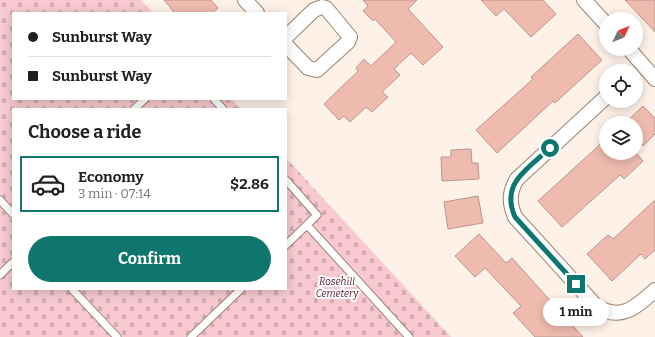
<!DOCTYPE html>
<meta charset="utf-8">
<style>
:root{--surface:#fff;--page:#f2f2f2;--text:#202124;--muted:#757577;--line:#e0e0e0;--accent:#0f766e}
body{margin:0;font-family:Bitter,serif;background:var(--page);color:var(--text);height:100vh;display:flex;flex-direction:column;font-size:15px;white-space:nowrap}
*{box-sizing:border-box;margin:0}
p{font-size:13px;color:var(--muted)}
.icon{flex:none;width:22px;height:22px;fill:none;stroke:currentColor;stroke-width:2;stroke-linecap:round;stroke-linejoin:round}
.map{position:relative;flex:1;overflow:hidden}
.sheet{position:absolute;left:12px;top:108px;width:275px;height:182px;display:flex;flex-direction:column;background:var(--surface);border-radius:0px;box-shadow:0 2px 10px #0003}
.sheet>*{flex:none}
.hud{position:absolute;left:12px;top:12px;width:275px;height:88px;border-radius:0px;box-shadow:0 2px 10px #0003;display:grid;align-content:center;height:88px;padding:0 16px;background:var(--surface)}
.needle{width:26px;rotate:47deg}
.buttons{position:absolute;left:599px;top:12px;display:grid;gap:8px}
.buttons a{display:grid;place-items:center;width:44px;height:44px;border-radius:50%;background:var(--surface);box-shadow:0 2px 10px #0003;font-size:20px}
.end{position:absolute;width:18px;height:18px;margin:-9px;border:5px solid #0f766e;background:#fff;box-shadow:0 0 0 2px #fff}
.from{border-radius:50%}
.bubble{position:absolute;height:28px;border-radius:14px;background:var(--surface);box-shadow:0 2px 10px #0003;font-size:13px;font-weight:700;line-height:28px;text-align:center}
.hud b{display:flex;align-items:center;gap:14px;height:38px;font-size:15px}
.hud b+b{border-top:1px solid var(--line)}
.hud i{width:10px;height:10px;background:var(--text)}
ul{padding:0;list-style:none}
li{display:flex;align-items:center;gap:12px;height:56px;margin:0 8px 6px;padding:0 8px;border:2px solid transparent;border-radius:0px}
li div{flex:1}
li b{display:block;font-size:15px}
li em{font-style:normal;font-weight:700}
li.selected{border-color:var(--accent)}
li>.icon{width:36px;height:36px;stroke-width:1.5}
h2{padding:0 16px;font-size:18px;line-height:48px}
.cta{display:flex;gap:8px;margin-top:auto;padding:8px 16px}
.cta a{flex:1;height:46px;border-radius:24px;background:var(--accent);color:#fff;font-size:16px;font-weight:700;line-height:46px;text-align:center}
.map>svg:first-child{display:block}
.cemetery{fill:url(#cemetery-stones)}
.building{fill:#efbbaf;stroke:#b9968e}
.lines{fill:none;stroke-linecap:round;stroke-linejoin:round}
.lane-casing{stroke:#9d836f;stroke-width:9}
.street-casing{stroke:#9d836f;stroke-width:16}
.lane{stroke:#fff;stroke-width:7}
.street{stroke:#fff;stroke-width:14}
.route{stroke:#0f766e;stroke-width:5}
.labels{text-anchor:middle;stroke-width:4;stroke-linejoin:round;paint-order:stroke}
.park-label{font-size:10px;font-style:italic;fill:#57182a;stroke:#fff}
</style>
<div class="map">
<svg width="655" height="337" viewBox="0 0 655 337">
<defs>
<pattern id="cemetery-stones" width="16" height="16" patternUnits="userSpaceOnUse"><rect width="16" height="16" fill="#f8c9d1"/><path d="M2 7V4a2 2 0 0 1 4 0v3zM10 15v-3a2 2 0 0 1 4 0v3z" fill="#d4abb2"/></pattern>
</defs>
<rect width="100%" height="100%" fill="#fdf1e8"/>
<!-- cemetery -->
<path class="cemetery" d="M0,0H141L153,13H13V99H232L241,109H13V289H286V158L451,337H0Z"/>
<!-- building -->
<path class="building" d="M164,0H211L218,8L212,13H175Z
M363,0H417L408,9L443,47L423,65L411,53L394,69L400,75L382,92L388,97L372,112L366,107L350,122L344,116L339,120L324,104L358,71L356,68L364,59L371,66L396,42L375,19L373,21L363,11L368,6Z
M481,0H543L556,14L531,37L504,9L496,16Z
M625,0H655V32Z
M578,34L602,60L555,103L553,101L497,153L476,130L533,79L531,77Z
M643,106L655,118V134L643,146L636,138V123H625Z
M606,139V153H636L643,161L624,179L620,175L562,227L538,201Z
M471,149L472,163H478L479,179L442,181L441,157H451V150Z
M478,196L483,223L448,229L444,202Z
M655,200V250L645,259L641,254L612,281L587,254L608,235L613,239Z
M479,234L506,263L512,258L583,337H535L513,313L521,306L485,268L475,277L455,256Z"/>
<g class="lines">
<defs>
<path id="lane" d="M214,99L223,109
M134,109L145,99
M286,180L317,215L286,245
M0,200L13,214
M307,225L409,337
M0,275L13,262
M72,289L117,337
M191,337L241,289"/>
<path id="street" d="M245,0L257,13
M584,0L606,24
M286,37L314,10L322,7L326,8L350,37L348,42L317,70L308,68L286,45
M629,49L655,79
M606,97L517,179C509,192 509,203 515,217L596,306C621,322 636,307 655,290"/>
</defs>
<!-- lane casing -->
<use href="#lane" class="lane-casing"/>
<!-- street casing -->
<use href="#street" class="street-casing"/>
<!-- lane -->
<use href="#lane" class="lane"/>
<!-- street -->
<use href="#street" class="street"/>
</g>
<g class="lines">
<!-- route -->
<path class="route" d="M550,148C528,169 500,183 515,217L576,284"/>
</g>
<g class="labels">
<!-- park labels -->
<g class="park-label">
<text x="337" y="285">Rosehill<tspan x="337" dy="12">Cemetery</tspan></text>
</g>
</g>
</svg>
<div class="buttons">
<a><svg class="needle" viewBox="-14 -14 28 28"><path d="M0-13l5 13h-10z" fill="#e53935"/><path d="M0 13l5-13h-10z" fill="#757577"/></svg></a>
<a><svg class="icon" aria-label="locate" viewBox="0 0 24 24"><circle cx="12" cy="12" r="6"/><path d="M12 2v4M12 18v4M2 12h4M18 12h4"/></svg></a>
<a><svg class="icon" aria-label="layers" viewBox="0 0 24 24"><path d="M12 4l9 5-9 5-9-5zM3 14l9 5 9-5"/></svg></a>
</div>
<i class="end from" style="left:550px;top:148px"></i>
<i class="end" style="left:576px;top:284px"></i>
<div class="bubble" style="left:543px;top:298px;width:66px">1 min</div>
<div class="hud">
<b><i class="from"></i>Sunburst Way</b>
<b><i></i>Sunburst Way</b>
</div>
<section class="sheet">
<h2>Choose a ride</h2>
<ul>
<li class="selected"><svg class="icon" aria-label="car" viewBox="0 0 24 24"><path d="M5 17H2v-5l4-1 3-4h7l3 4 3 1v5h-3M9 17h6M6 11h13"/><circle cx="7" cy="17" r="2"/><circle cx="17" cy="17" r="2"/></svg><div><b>Economy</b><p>3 min · 07:14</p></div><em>$2.86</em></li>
</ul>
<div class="cta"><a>Confirm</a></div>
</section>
</div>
